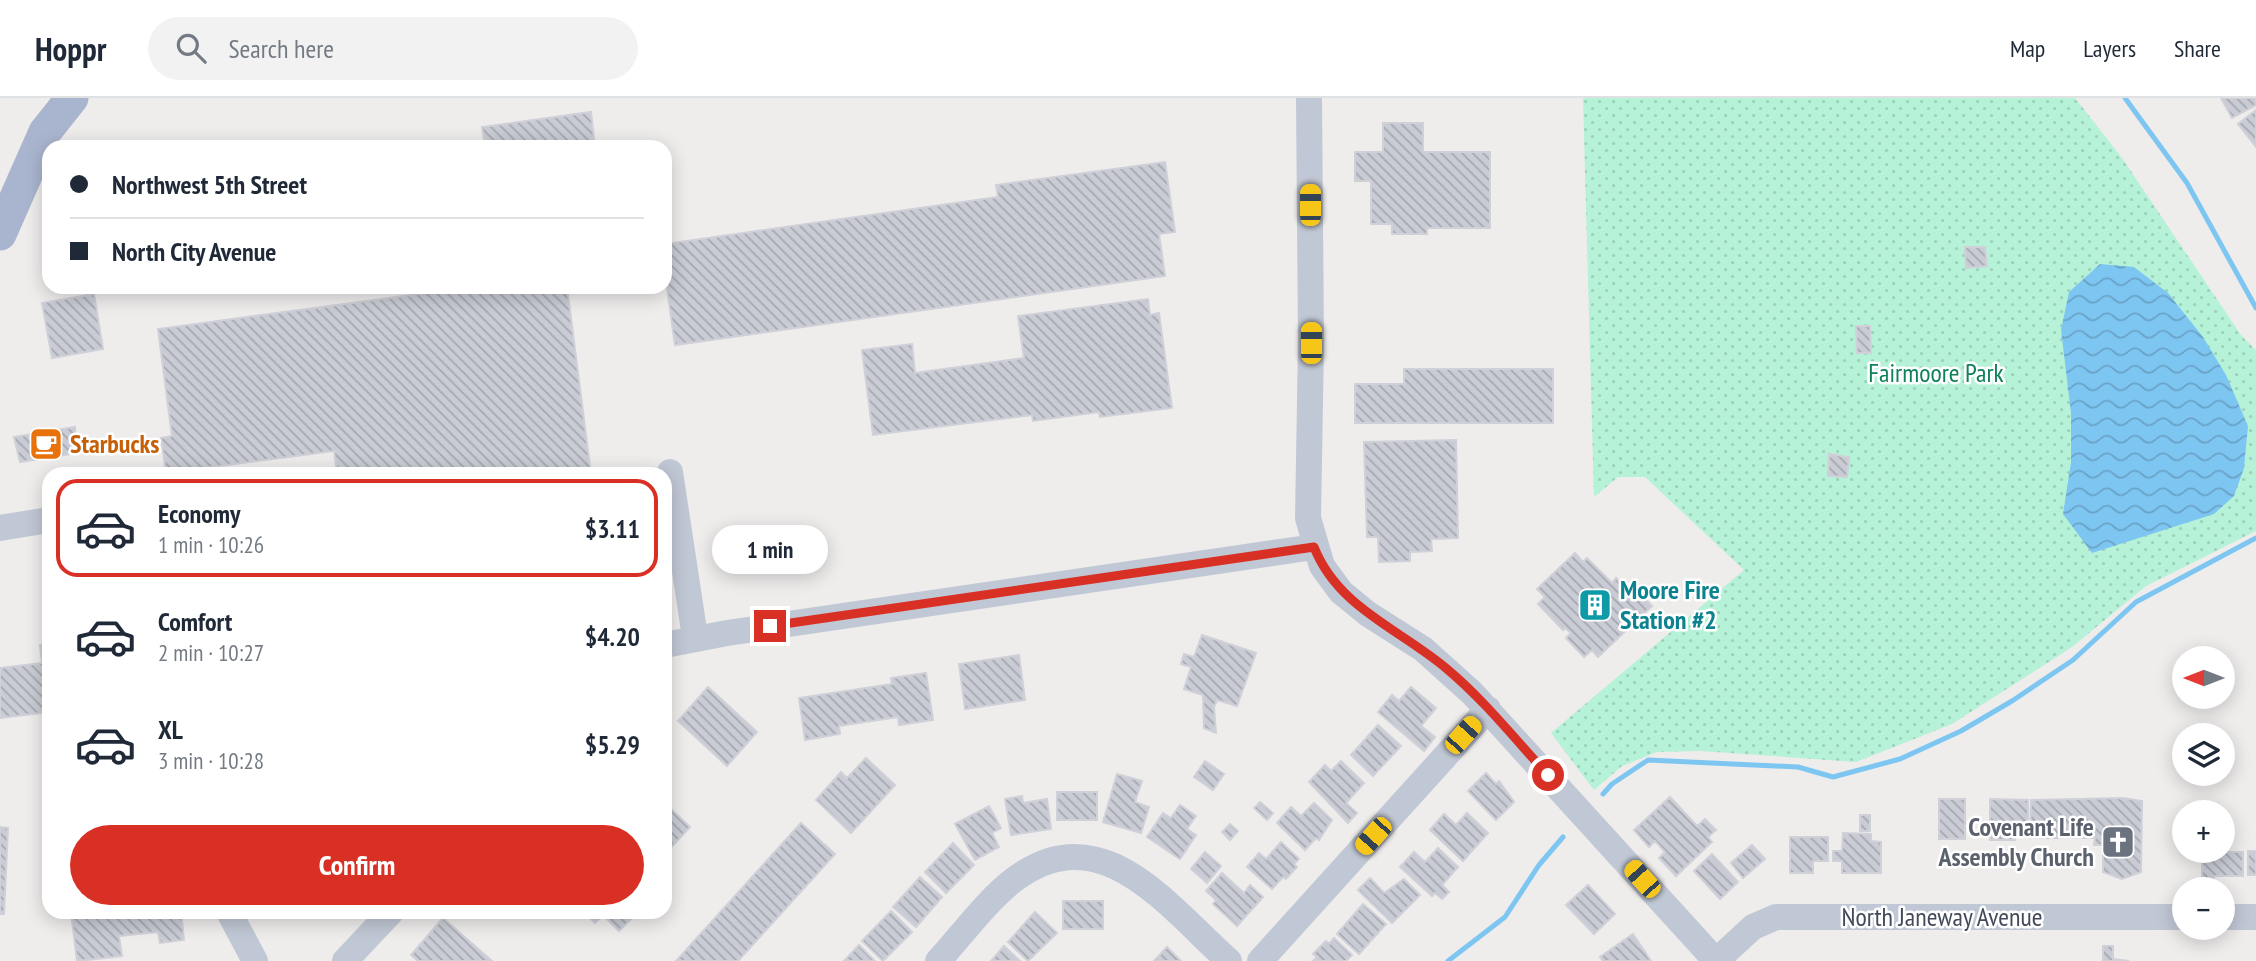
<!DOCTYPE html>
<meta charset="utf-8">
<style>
:root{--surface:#fff;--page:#f2f2f3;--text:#1f2937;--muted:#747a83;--line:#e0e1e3;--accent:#d93025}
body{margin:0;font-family:"PT Sans Narrow",sans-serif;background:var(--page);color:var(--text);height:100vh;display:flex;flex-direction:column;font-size:26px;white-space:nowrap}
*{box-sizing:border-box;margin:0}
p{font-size:23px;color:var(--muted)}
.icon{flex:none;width:38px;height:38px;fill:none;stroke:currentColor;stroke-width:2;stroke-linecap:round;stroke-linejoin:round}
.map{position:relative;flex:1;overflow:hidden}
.panel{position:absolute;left:42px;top:369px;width:630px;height:452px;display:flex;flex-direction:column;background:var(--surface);border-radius:21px;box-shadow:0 4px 18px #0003}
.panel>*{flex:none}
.top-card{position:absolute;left:42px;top:42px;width:630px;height:154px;border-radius:21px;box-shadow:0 4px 18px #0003;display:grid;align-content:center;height:154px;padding:0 28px;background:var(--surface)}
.needle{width:46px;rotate:270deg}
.tools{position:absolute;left:2172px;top:548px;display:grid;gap:14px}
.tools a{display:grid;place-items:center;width:63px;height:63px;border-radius:50%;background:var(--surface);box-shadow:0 4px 18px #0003;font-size:35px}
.end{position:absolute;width:32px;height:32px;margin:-16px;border:9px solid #d93025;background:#fff;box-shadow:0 0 0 4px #fff}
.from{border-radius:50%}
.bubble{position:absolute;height:49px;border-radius:24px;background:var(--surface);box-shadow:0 4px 18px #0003;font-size:23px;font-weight:700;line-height:49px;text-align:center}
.car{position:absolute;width:21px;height:42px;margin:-21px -10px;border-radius:9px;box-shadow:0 0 5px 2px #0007;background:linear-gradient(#f5c518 24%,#345 0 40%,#f5c518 0 76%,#345 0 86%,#f5c518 0)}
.top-card b{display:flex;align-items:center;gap:24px;height:66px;font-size:26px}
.top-card b+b{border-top:2px solid var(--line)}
.top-card i{width:18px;height:18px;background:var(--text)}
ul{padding:12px 0 0;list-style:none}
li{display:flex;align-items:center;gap:21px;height:98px;margin:0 14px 10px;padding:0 14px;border:4px solid transparent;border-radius:21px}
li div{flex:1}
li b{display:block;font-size:26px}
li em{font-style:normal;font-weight:700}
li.current{border-color:var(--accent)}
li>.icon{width:63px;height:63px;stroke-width:1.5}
.button{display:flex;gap:14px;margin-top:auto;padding:14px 28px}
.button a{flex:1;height:80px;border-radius:42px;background:var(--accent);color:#fff;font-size:28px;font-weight:700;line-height:80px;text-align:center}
header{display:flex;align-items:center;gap:42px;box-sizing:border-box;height:98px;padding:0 35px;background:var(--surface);border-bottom:2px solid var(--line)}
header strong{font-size:33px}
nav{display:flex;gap:38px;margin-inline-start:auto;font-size:24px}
.search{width:490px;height:63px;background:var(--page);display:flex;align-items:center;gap:18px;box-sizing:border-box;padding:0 24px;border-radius:38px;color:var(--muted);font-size:26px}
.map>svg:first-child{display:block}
.park{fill:url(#park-dots)}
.water{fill:url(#water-waves)}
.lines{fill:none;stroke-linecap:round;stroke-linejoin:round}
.stream{stroke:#7ec6f2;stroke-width:5}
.building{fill:url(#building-back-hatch);stroke:#cfd0d8;stroke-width:2}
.minor{stroke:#c1c8d5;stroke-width:26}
.major{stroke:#a9b5ce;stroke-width:33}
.route{stroke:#d93025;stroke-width:9}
.labels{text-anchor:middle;stroke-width:5;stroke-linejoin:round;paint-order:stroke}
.park-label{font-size:26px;fill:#0f815b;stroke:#fff}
.food-label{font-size:26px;font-weight:bold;fill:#c56008;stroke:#fff;text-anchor:start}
.culture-label{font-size:26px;font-weight:bold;fill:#0d838f;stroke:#fff;text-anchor:start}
.worship-label{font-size:26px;font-weight:bold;fill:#5b616d;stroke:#fff;text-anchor:end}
.street-label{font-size:26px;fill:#434b5b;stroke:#fff}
</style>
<header>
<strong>Hoppr</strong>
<div class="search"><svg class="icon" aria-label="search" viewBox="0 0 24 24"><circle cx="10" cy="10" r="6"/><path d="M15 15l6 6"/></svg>Search here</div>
<nav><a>Map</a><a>Layers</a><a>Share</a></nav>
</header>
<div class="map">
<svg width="2256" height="863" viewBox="0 0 2256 863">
<defs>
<pattern id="park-dots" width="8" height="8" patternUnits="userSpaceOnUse" patternTransform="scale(1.75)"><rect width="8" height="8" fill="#b5f2d7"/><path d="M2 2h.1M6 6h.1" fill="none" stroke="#9dd1bb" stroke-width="1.8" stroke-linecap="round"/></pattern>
<pattern id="water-waves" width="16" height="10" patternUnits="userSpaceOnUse" patternTransform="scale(1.75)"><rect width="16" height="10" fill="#7ec6f2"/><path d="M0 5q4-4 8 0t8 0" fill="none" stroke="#69a3c7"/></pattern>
<pattern id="building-back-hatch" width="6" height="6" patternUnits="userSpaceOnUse" patternTransform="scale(1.75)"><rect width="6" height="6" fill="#caccd5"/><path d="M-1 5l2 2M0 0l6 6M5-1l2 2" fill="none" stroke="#a6a8b0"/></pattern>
</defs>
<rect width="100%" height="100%" fill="#efecec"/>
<!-- park -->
<path class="park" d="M1583,0H2075L2122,60L2241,237L2256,252V433L2146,488L2072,549L1952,626L1856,664L1701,653L1657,654L1622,668L1594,692L1551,635L1744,472L1645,379H1618L1594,399Z"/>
<!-- water -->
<path class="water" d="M2100,166L2134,169L2168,195L2203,239L2226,277L2248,328L2244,370L2234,398L2214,416L2092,455L2063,416L2071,364V315L2061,232L2069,194Z"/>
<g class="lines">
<!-- stream -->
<path class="stream" d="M2125,0L2187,85L2256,210
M1603,696L1612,686L1648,662L1798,669L1833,679L1900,661L1961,633L2012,603L2073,562L2136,504L2256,440
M1448,863L1505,819L1539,767L1563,739"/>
</g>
<!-- building -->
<path class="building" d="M2221,0H2256V7L2232,20Z
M2256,12V49L2238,26Z
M591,14L595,49H485L482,29Z
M1383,25H1423V54H1490V130H1427V136H1392V126H1371V83H1355V54H1383Z
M1165,64L1175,134L1159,136L1165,178L675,247L665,177V146L998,99L996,87Z
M1965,149H1985L1987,168L1966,170Z
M471,189H567L591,376H337L334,353L166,375L161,340L172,338L158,231Z
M94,196L103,251L52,260L42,205Z
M1148,201L1150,217L1159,215L1172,310L1100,319L1099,314L1033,323L1032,317L873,337L862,252L912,246L915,275L1024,260L1018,218Z
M1856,228H1870L1871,255H1857Z
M1404,271H1553V325H1355V286H1404Z
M75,329L77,355L20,364L14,339Z
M1456,342L1458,440L1431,441L1432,453L1410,454V463L1379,464L1378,439H1367L1364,344Z
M1829,356L1849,359L1847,379L1828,378Z
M1575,455L1583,464L1587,460L1612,485L1616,480L1635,500L1640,496L1652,508L1598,559L1592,552L1584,559L1566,540L1571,535L1565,530L1563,532L1538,506L1545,499L1537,491Z
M1202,537L1256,555L1237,608L1217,602L1214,609L1216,635L1204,630L1203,597L1184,591L1191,569L1181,566L1184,556L1194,559Z
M49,545V614L0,620V570L42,565L40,547Z
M1019,557L1025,602L965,611L959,566Z
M926,575L933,622L899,627L898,619L839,628L840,636L805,642L799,600L892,586L891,580Z
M708,589L757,634L727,668L678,623Z
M1411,589L1436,610L1421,628L1435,639L1424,653L1378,614L1392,597L1399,603Z
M1378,627L1401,648L1373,678L1351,657Z
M866,660L895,687L851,735L816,702L841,674L847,680Z
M1205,663L1224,676L1213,692L1194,679Z
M1341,663L1364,685L1346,705L1357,715L1348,725L1309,684L1325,667L1331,673Z
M1486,675L1496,686L1499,683L1514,704L1496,722L1468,693Z
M1117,676L1142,683L1135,704L1149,709L1141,735L1103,724Z
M1057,694H1097V722H1057Z
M1022,698L1023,705L1047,701L1051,731L1011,737L1005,701Z
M1670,699L1697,728L1705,721L1716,732L1708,739L1712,744L1676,778L1659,760L1665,754L1655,743L1649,749L1634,732Z
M2123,700L2142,703L2141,774L2122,781L2103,774V747H2094L2095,740H2030L2031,702Z
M1939,701H1965V741H1939Z
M1990,701L2028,702V729H2015V742H1990Z
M1260,704L1273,715L1267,722L1254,710Z
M665,705L690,729L665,756Z
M1314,705L1332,722L1319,742L1316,740L1305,752L1277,725L1291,709L1301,718Z
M1180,707L1196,718L1187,731L1196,737L1180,761L1147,739L1163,715L1171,720Z
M989,708L1001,730L992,735L999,749L975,762L955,726Z
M1467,715L1488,735L1463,763L1430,732L1444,716L1456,727Z
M1860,717H1870V733H1860Z
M801,725L835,756L738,863H676Z
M1230,726L1238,733L1230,742L1222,734Z
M0,729L8,730L4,816H0Z
M1843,735L1871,736V743L1881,744V775H1842V763H1833V753H1842Z
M1790,739H1828V763H1813V775H1790Z
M1281,744L1299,761L1294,766L1297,769L1286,781L1283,779L1272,791L1247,769L1259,755L1266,761Z
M953,745L974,767L946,795L925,774Z
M2222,746L2224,754H2243V778H2214V791H2202V753L2222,752Z
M1752,747L1765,761L1743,780L1731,765Z
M1438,750L1458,769L1442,787L1449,794L1442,801L1435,795L1432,798L1400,769L1414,754L1425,764Z
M2248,753H2256V777H2248Z
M1205,754L1221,768L1207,785L1191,771Z
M1712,756L1738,784L1720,801L1694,773Z
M1222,775L1244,795L1250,787L1263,799L1237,828L1213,806L1216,802L1206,793Z
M920,779L942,799L916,829L893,809Z
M1370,780L1384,795L1404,781L1420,797L1392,825L1358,792Z
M1588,787L1615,816L1594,836L1566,807Z
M1063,803H1103V831H1063Z
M1363,806L1386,826L1359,856L1337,836Z
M891,813L912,834L883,863L862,843Z
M71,814H181L184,842L160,845L158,834L119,838L122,858L77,863Z
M584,814H638L619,833L603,817L595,825Z
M1035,814L1057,835L1028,863L1008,844Z
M443,820L492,863H418L411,857Z
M1633,836L1651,863H1603L1600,859Z
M1334,840L1352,857L1346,863H1313L1317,859L1313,856L1326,843L1329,846Z
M859,847L875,863H844Z
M1004,848L1020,863H991Z
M2103,848H2113V861L2129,863H2103Z
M1167,849L1181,863H1154Z"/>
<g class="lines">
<!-- minor -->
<path class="minor" d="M1309,0L1311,245L1308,420L1322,468L1341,494L1368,516L1423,551L1472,595L1716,863
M670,374L695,539
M0,430L49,422
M665,547L727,535L1314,449
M229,814L255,863
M2222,819H2256
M345,863L391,814
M938,863C961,838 988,801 1015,781C1102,716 1169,810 1229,863
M1260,863L1488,611
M1716,863L1753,829L1776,819H2184"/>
<!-- major -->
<path class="major" d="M0,136L45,34L72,0"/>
</g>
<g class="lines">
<!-- route -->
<path class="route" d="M770,528L1314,449C1338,510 1400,531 1447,571C1484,602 1515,641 1548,677"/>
</g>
<!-- icons -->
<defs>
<symbol id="cafe-square" viewBox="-11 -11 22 22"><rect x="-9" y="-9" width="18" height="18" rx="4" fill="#e8710a" stroke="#fff"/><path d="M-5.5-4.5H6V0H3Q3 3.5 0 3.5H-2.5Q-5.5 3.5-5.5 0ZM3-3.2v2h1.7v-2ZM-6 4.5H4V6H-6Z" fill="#fff"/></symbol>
<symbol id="building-square" viewBox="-11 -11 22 22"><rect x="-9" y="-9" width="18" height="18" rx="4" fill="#0f9aa8" stroke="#fff"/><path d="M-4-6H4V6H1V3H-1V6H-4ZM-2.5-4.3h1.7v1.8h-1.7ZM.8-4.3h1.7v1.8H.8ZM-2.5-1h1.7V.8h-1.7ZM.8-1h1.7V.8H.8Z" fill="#fff"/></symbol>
<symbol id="church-square" viewBox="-11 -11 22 22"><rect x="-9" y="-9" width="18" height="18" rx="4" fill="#6b7280" stroke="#fff"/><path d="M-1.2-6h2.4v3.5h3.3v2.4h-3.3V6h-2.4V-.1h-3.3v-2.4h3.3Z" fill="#fff"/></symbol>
</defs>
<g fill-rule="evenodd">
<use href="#cafe-square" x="27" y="327" width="38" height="38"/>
<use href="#building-square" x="1576" y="488" width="38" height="38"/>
<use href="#church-square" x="2099" y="725" width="38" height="38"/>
</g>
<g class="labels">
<!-- park labels -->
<g class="park-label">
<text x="1936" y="284">Fairmoore Park</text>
</g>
<!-- food labels -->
<g class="food-label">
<text x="70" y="355">Starbucks</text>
</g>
<!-- culture labels -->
<g class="culture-label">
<text x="1620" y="501">Moore Fire<tspan x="1620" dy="30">Station #2</tspan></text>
</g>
<!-- worship labels -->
<g class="worship-label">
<text x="2094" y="738">Covenant Life<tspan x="2094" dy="30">Assembly Church</tspan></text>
</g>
<!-- street labels -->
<g class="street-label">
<text x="1942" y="828">North Janeway Avenue</text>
</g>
</g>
</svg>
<div class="tools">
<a><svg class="needle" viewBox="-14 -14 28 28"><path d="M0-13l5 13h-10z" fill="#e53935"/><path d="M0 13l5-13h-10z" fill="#747a83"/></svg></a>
<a><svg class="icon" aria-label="layers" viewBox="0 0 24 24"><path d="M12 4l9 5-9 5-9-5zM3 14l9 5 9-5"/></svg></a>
<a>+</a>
<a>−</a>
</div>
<i class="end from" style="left:1548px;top:677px"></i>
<i class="end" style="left:770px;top:528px"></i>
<div class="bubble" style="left:712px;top:427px;width:116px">1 min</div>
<i class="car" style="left:1310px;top:107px;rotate:0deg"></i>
<i class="car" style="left:1311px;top:245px;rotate:0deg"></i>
<i class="car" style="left:1463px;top:637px;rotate:42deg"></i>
<i class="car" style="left:1373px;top:738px;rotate:222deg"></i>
<i class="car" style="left:1642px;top:781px;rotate:318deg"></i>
<div class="top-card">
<b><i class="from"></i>Northwest 5th Street</b>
<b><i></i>North City Avenue</b>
</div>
<section class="panel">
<ul>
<li class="current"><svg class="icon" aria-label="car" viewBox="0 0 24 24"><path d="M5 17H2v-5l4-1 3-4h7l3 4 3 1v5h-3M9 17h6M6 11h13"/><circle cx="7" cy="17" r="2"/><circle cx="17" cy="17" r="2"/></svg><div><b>Economy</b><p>1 min · 10:26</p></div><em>$3.11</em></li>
<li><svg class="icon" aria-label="car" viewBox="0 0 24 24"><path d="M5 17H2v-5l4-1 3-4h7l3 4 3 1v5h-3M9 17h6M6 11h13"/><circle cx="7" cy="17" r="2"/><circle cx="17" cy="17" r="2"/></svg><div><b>Comfort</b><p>2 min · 10:27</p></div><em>$4.20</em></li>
<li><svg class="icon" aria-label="car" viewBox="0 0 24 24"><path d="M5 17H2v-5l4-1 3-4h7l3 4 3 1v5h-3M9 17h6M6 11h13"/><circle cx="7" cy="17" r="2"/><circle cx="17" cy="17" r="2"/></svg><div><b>XL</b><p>3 min · 10:28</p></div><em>$5.29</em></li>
</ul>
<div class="button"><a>Confirm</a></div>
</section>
</div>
